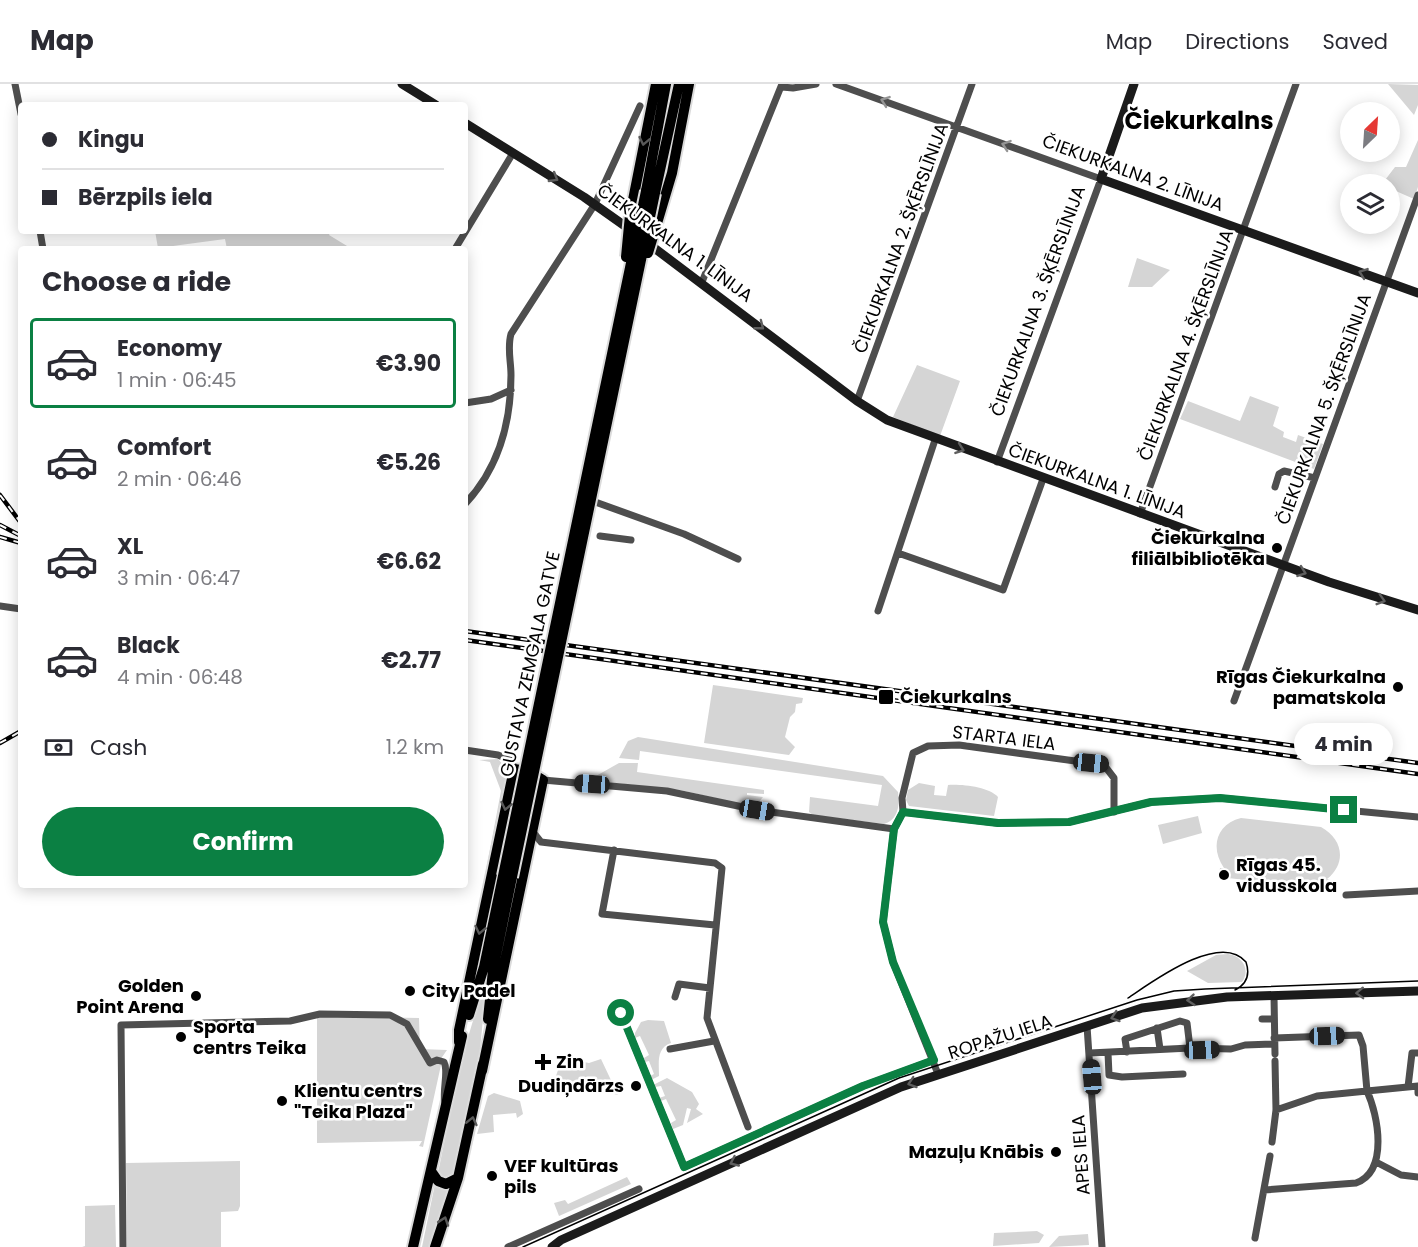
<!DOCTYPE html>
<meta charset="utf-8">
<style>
:root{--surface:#fff;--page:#f7f7f7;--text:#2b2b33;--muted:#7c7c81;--line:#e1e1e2;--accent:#0b8043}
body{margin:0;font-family:Poppins,sans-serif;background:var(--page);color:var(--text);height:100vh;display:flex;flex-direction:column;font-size:22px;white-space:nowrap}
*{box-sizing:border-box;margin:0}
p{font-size:20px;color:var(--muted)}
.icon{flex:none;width:33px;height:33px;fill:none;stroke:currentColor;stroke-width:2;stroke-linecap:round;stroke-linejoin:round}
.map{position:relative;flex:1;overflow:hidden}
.sheet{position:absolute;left:18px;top:162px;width:450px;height:642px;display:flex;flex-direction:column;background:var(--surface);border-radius:6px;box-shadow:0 3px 15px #0003}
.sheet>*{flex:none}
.hud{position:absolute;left:18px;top:18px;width:450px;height:132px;border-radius:6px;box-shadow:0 3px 15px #0003;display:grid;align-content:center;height:132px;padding:0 24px;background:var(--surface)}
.needle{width:39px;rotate:25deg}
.buttons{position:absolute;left:1340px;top:18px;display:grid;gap:12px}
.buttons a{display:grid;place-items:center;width:60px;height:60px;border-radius:50%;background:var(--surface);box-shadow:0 3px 15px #0003;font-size:30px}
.end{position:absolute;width:27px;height:27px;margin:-14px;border:8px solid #0b8043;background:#fff;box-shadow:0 0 0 3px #fff}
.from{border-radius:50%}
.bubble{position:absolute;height:42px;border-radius:21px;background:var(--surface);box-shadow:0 3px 15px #0003;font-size:20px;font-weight:700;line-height:42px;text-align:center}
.car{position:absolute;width:18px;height:36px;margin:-18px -9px;border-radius:8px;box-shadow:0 0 4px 2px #0007;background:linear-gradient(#222 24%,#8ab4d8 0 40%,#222 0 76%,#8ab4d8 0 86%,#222 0)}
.hud b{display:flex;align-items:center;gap:21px;height:57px;font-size:22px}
.hud b+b{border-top:2px solid var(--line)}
.hud i{width:15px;height:15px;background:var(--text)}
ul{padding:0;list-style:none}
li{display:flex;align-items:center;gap:18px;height:90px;margin:0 12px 9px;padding:0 12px;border:3px solid transparent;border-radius:6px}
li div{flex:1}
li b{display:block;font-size:22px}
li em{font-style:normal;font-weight:700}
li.on{border-color:var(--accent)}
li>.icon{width:54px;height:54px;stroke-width:1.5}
h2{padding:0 24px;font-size:27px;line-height:72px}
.pay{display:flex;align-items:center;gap:15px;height:66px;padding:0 24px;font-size:22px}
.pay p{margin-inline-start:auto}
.cta{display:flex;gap:12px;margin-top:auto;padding:12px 24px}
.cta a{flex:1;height:69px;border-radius:36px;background:var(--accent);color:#fff;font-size:24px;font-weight:700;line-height:69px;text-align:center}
header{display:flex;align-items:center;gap:36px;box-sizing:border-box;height:84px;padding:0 30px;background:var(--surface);border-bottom:2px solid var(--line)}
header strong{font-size:28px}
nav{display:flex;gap:33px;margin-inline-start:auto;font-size:21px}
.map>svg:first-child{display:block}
.green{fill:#d5d5d5}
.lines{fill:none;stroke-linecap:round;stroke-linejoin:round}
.primary-casing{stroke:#dbdbdb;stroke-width:14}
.street{stroke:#4e4e4e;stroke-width:7}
.secondary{stroke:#1b1b1b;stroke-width:9}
.primary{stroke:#000;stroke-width:10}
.tram{stroke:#000;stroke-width:1.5}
.rail-casing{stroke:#000;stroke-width:4.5}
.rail{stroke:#fff;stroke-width:2;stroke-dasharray:7;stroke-linecap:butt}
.primary-bridge-casing{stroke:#dbdbdb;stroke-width:14;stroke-linecap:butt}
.primary-bridge{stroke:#000;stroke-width:10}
.oneway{stroke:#959595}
.oneway2{stroke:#595959}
.oneway3{stroke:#5f5f5f}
.route{stroke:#0b8043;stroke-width:8}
.poi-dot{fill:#000;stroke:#fff;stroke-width:2}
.labels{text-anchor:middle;stroke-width:5;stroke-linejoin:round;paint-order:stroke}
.street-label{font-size:18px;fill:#000;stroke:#fff}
.poi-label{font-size:18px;font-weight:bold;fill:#000;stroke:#fff;text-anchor:start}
.district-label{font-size:24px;font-weight:bold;fill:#000;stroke:#fff}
</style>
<header>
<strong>Map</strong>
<nav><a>Map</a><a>Directions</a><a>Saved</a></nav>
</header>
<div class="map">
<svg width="1418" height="1163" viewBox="0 0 1418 1163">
<rect width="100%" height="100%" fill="#fff"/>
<!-- green -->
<path class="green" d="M1388,0L1418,1V21L1414,31Z
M1418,56V103L1414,115L1389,104V100H1382L1395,83H1406Z
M155,147H331L329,151L352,165H227L225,155L158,164Z
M1137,174L1170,186L1152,203H1128Z
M917,281L960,297L940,352L893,333Z
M1250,312L1279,323L1273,342L1284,348L1283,353L1296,358L1298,351L1323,360L1314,385L1180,335L1188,317L1240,337Z
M713,601L803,614L802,619L796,620L795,628L790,633L785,653L795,663L789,671L704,659Z
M638,653L883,692L898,708C900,722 898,736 884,740L813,731L809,728L810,713L878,722L882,701L640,667L639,676L619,674L628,657Z
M498,675L508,686L481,813L501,707L490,678L479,676Z
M619,679H638L637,688L764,706V710L747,709V711L763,713L755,723L680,706L597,697L596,692Z
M919,699L935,702L934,711L946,712L948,701C962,700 989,703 998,713L994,732L909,722L906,716L908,706Z
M1198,732L1202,749L1163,760L1158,741Z
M1241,734L1321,743C1343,755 1347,779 1327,795L1334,797L1333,806L1219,793L1220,784H1224C1210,764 1216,740 1241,734Z
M1228,870C1242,872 1251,885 1242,898L1208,899L1187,887L1216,871Z
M487,890L479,978L454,1091L443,1096L438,1089L460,980Z
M317,932L419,934L420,965L447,966L438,979L441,981L423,1063L419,1062L422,1057L317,1059Z
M648,936L664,937L671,959C656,964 659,979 659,992L651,996L650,992L654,990L649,977L645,978L644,974L649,971L640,952L635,954V949L641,938Z
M562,974L589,979L601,975L618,1011L555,995Z
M667,994L692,1008L699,1020L696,1025L703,1030L687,1039L691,1025L687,1024L683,1041L673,1045L671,1039L676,1036L666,1015L661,1017L659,1014L665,1012L661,1002L655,1003L653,1001Z
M494,1009L520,1017L523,1030L517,1034L516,1029L493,1031L494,1048L477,1050L488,1012Z
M240,1077V1122L238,1127L221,1128V1163H127L126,1079Z
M627,1093L631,1100L559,1132L554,1119L565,1116L568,1120Z
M435,1100L450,1104L429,1163H422Z
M115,1121L116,1163H82L85,1162V1122Z
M1037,1147L1044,1151L1039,1159L993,1162L994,1149Z
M1088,1150L1089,1161L1049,1163L1059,1152Z"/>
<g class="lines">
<defs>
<path id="primary" d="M646,107L666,0
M655,109L679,0
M630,131L656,0
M655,146L672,89L689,0
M469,931L484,883L503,792
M488,935L493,886L512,793
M459,958V946L514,685L528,687L543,696L482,987
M431,1087L438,1097L446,1100L458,1094
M413,1163L462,952
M435,1163L458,1094L483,980"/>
</defs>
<!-- primary casing -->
<use href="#primary" class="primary-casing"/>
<!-- street -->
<path class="street" d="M15,0L21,30
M836,0L1101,95L997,378
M782,3L793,4L816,0
M40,147L43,165
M455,165L513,69
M702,198L782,0
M857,317L972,0
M465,319L491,315L511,306
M1275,403L1279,390L1284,387L1315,394
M587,415L684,450L738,475
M465,420C499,384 511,340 511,291C511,277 507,264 511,250L595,120L640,22
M1140,430L1296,0
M600,452L631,456
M898,469L1003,506L1043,395
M0,522L21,525
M878,527L935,356
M1234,617L1418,111
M465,666L498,671L512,677L514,685
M543,696L667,707L757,726L894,745
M903,728L997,739L1069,738L1151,718L1220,714L1418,733
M533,748L541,758L715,779L722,784L707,934L748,1043
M614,766L602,830L715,841
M1346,811L1418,807
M1274,912L1275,970
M675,913L679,900L710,904
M621,929L684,1083L863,1002L934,976
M1262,935H1274
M1087,942L1102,1163
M1157,944L1160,965
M1274,954L1359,951L1363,962L1367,1007L1418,1002V1009
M670,965L714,957
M1127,968L1125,955L1180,937L1187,939L1190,964
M1090,969L1190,964L1231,965L1245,961L1274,960
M1108,969L1109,991L1122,993L1183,990
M938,990L893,878L883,838L894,745L903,728L902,714L913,669L928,662L959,661L1104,681L1114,694V728
M1408,1003L1412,969H1418
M1272,1058L1276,1026L1275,977
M1376,1078L1401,1091L1418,1093
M1264,1106L1356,1099C1389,1087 1378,1031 1367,1007L1317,1012L1276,1026
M1255,1154L1270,1072
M123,1163L121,941L290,937L320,930L390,931L407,940L430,979L437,976L444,978C449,988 442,1006 445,1019
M508,1163L639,1105"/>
<!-- secondary -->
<path class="secondary" d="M402,0L436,21
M1134,0L1101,95L1418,209
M465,39L584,113L632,147
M645,157L857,317L887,336L1329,498L1418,526
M552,1163L561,1156L901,1003L1142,924L1227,913L1418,907"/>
<!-- primary -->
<use href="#primary" class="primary"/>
<!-- tram -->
<path class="tram" d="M1128,914C1152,898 1220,847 1246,878C1250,890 1247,900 1235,906
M523,1163L899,994L1137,916L1174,907L1205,905L1418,897"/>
<defs>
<path id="rail" d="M0,411L21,439
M0,441L21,452
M0,453L21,459
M465,547L1418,679
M465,556L1418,690
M0,659L21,647"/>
</defs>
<!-- rail casing -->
<use href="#rail" class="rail-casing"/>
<!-- rail -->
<use href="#rail" class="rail"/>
<defs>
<path id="primary-bridge" d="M648,169L655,146
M626,173L630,131
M503,792L646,107
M512,793L655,109"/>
</defs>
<!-- primary-bridge casing -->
<use href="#primary-bridge" class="primary-bridge-casing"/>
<!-- primary-bridge -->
<use href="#primary-bridge" class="primary-bridge"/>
</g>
<!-- one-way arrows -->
<defs><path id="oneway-chevron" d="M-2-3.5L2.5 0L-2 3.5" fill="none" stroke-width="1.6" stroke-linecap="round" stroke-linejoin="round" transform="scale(1.5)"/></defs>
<g class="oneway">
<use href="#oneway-chevron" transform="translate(885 17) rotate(-160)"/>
<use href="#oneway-chevron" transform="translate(1006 61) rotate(-161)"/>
</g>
<g class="oneway2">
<use href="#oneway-chevron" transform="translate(644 57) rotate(102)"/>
<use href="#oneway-chevron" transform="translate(506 722) rotate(102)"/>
<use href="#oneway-chevron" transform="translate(480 846) rotate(102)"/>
<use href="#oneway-chevron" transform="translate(472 1037) rotate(-77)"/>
<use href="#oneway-chevron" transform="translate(444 1137) rotate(-71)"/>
</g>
<g class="oneway3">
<use href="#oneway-chevron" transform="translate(554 94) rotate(31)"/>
<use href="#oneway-chevron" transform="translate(1363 189) rotate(-160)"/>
<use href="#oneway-chevron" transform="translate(760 242) rotate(38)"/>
<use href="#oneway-chevron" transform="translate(960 365) rotate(20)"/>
<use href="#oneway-chevron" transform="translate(1302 488) rotate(20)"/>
<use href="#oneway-chevron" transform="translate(1381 516) rotate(17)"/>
<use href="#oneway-chevron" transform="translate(1360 909) rotate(178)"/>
<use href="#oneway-chevron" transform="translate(1191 916) rotate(175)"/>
<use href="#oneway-chevron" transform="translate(1115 933) rotate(162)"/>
<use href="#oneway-chevron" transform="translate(912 999) rotate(162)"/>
<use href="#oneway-chevron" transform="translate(734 1078) rotate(156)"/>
</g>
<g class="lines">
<!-- route -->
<path class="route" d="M621,929L684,1083L863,1002L934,976L893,878L883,838L894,745L903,728L998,739L1069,738L1151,718L1220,714L1344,726"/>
</g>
<!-- markers -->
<g class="poi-dot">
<circle cx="1277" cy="464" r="6"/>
<circle cx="1398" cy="603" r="6"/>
<rect x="878" y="605" width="16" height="16" rx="3"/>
<circle cx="1224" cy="791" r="6"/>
<circle cx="410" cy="907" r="6"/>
<circle cx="196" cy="912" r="6"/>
<circle cx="181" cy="953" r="6"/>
<path d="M540 969h6v6h6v6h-6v6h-6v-6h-6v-6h6z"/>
<circle cx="636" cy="1002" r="6"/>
<circle cx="282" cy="1017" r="6"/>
<circle cx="1056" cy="1068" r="6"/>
<circle cx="492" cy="1092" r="6"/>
</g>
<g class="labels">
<!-- street labels -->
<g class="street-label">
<text transform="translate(1133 89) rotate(20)" y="6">ČIEKURKALNA 2. LĪNIJA</text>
<text transform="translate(901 154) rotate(-70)" y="6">ČIEKURKALNA 2. ŠĶĒRSLĪNIJA</text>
<text transform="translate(675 159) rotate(36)" y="6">ČIEKURKALNA 1. LĪNIJA</text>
<text transform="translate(1038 217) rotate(-70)" y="6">ČIEKURKALNA 3. ŠĶĒRSLĪNIJA</text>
<text transform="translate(1186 261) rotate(-70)" y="6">ČIEKURKALNA 4. ŠĶĒRSLĪNIJA</text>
<text transform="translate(1324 325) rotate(-70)" y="6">ČIEKURKALNA 5. ŠĶĒRSLĪNIJA</text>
<text transform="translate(1097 397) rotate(20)" y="6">ČIEKURKALNA 1. LĪNIJA</text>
<text transform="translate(530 580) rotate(-78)" y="6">GUSTAVA ZEMGALA GATVE</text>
<text transform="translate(1004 654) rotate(7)" y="6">STARTA IELA</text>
<text transform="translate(1000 953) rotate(-18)" y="6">ROPAŽU IELA</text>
<text transform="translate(1081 1071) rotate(-94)" y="6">APES IELA</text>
</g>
<!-- poi labels -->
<g class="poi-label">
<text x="1265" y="460" text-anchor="end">Čiekurkalna<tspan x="1265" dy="21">filiālbibliotēka</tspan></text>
<text x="1386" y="599" text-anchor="end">Rīgas Čiekurkalna<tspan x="1386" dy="21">pamatskola</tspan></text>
<text x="900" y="619">Čiekurkalns</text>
<text x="1236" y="787">Rīgas 45.<tspan x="1236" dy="21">vidusskola</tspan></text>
<text x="184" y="908" text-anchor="end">Golden<tspan x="184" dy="21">Point Arena</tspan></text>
<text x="422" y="913">City Padel</text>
<text x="193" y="949">Sporta<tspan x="193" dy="21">centrs Teika</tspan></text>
<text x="556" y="984">Zin</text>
<text x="624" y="1008" text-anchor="end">Dudiņdārzs</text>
<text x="294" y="1013">Klientu centrs<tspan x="294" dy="21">"Teika Plaza"</tspan></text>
<text x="1044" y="1074" text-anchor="end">Mazuļu Knābis</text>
<text x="504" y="1088">VEF kultūras<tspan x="504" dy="21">pils</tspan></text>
</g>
<!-- district labels -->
<g class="district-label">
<text x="1199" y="45">Čiekurkalns</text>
</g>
</g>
</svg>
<div class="buttons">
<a><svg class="needle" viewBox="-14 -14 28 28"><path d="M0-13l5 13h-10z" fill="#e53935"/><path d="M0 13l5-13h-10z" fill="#7c7c81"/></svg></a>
<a><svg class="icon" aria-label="layers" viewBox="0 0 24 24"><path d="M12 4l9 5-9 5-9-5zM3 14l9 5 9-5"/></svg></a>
</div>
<i class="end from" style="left:621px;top:929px"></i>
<i class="end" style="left:1344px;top:726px"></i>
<div class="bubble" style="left:1294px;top:639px;width:99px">4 min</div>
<i class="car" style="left:1091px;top:679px;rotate:96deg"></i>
<i class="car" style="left:592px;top:700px;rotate:274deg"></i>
<i class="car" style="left:757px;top:726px;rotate:99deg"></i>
<i class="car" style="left:1327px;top:952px;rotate:88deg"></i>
<i class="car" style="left:1202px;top:966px;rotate:88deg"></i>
<i class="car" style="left:1092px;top:993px;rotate:355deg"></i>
<div class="hud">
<b><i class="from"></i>Kingu</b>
<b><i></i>Bērzpils iela</b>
</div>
<section class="sheet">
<h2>Choose a ride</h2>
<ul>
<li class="on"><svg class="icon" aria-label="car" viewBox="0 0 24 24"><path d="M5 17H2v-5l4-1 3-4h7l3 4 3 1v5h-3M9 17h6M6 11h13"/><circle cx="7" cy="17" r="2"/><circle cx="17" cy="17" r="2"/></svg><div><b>Economy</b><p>1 min · 06:45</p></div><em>€3.90</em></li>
<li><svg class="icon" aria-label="car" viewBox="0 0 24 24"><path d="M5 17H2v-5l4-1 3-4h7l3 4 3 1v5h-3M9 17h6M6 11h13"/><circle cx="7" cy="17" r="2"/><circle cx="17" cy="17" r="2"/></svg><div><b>Comfort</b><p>2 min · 06:46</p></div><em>€5.26</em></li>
<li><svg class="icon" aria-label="car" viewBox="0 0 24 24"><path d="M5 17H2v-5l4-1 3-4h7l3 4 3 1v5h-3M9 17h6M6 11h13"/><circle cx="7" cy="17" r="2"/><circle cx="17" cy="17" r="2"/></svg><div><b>XL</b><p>3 min · 06:47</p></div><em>€6.62</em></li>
<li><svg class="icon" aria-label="car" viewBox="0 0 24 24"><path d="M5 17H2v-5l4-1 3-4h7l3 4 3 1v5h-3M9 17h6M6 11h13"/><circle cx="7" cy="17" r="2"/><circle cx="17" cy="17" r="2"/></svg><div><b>Black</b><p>4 min · 06:48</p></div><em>€2.77</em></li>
</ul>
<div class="pay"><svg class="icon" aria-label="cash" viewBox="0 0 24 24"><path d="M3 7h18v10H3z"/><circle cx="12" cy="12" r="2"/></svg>Cash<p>1.2 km</p></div>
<div class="cta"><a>Confirm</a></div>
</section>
</div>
